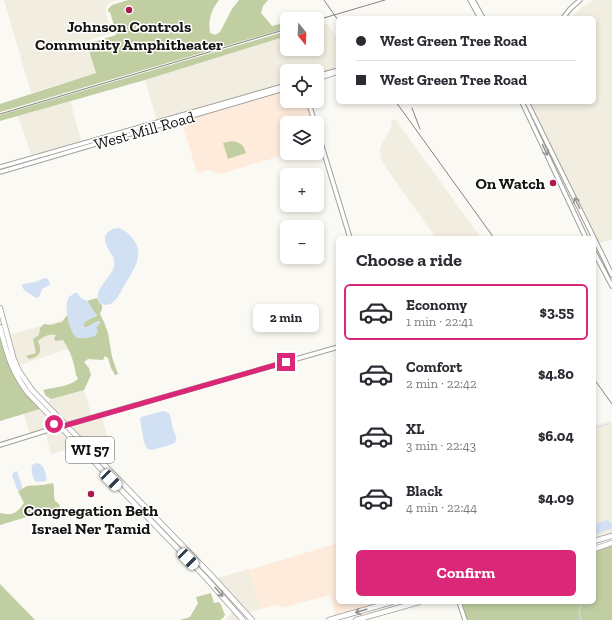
<!DOCTYPE html>
<meta charset="utf-8">
<style>
:root{--surface:#fff;--page:#f7f7f7;--text:#2b2b33;--muted:#7c7c81;--line:#e1e1e2;--accent:#db2777}
body{margin:0;font-family:"Zilla Slab",serif;background:var(--page);color:var(--text);height:100vh;display:flex;flex-direction:column;font-size:15px;white-space:nowrap}
*{box-sizing:border-box;margin:0}
p{font-size:13px;color:var(--muted)}
.icon{flex:none;width:22px;height:22px;fill:none;stroke:currentColor;stroke-width:2;stroke-linecap:round;stroke-linejoin:round}
.map{position:relative;flex:1;overflow:hidden}
.sheet{position:absolute;left:336px;top:236px;width:260px;height:368px;display:flex;flex-direction:column;background:var(--surface);border-radius:6px;box-shadow:0 2px 6px #0003}
.sheet>*{flex:none}
.banner{position:absolute;left:336px;top:16px;width:260px;height:88px;border-radius:6px;box-shadow:0 2px 6px #0003;display:grid;align-content:center;height:88px;padding:0 20px;background:var(--surface)}
.needle{width:26px;rotate:162deg}
.controls{position:absolute;left:280px;top:12px;display:grid;gap:8px}
.controls a{display:grid;place-items:center;width:44px;height:44px;border-radius:6px;background:var(--surface);box-shadow:0 2px 6px #0003;font-size:20px}
.end{position:absolute;width:18px;height:18px;margin:-9px;border:5px solid #db2777;background:#fff;box-shadow:0 0 0 2px #fff}
.from{border-radius:50%}
.bubble{position:absolute;height:28px;border-radius:6px;background:var(--surface);box-shadow:0 2px 6px #0003;font-size:13px;font-weight:700;line-height:28px;text-align:center}
.car{position:absolute;width:12px;height:24px;margin:-12px -6px;border-radius:5px;box-shadow:0 0 3px 1px #0007;background:linear-gradient(#fff 24%,#345 0 40%,#fff 0 76%,#345 0 86%,#fff 0)}
.banner b{display:flex;align-items:center;gap:14px;height:38px;font-size:15px}
.banner b+b{border-top:1px solid var(--line)}
.banner i{width:10px;height:10px;background:var(--text)}
ul{padding:0;list-style:none}
li{display:flex;align-items:center;gap:12px;height:56px;margin:0 8px 6px;padding:0 12px;border:2px solid transparent;border-radius:6px}
li div{flex:1}
li b{display:block;font-size:15px}
li em{font-style:normal;font-weight:700}
li.current{border-color:var(--accent)}
li>.icon{width:36px;height:36px;stroke-width:1.5}
h2{padding:0 20px;font-size:18px;line-height:48px}
.action{display:flex;gap:8px;margin-top:auto;padding:8px 20px}
.action a{flex:1;height:46px;border-radius:6px;background:var(--accent);color:#fff;font-size:16px;font-weight:700;line-height:46px;text-align:center}
.map>svg:first-child{display:block}
.built{fill:#f1ede1}
.education{fill:#feebdb}
.green{fill:#c0cea1}
.water{fill:#d2e0f4}
.lines{fill:none;stroke-linecap:round;stroke-linejoin:round}
.stream{stroke:#d2e0f4;stroke-width:1}
.secondary-casing{stroke:#a19f9a;stroke-width:5.5}
.primary-casing{stroke:#a19f9a;stroke-width:6}
.secondary{stroke:#fff;stroke-width:3.5}
.primary{stroke:#fff;stroke-width:4.5}
.rail{stroke:#858380;stroke-width:1}
.oneway{stroke:#959594}
.route{stroke:#db2777;stroke-width:5}
.poi-dot{fill:#ab194e;stroke:#fff;stroke-width:1.5}
.labels{text-anchor:middle;stroke-width:3;stroke-linejoin:round;paint-order:stroke}
.shield{fill:#fff;stroke:#5a5a59;stroke-width:1}
.shield-label{font-size:15px;font-weight:bold;fill:#141312}
.poi-label{font-size:16px;font-weight:bold;fill:#141312;stroke:#fff}
.street-label{font-size:16px;fill:#141312;stroke:#fff}
</style>
<div class="map">
<svg width="612" height="620" viewBox="0 0 612 620">
<rect width="100%" height="100%" fill="#fbf9f3"/>
<!-- built -->
<path class="built" d="M4,0H118L111,2L107,5L106,7V12L111,31V33L86,41L96,73L31,93Z
M594,0H612V240L599,243L530,102H594V18H570L582,7Z
M327,24L338,38V68L317,75V71H287V83L157,121L145,80L287,36V49H317V27Z
M70,101L82,143L32,157L18,116Z
M392,119L396,120L481,238H436L385,166L381,158L380,150L382,143L391,128Z
M63,320L71,348L17,366L8,335Z
M84,390L92,418L65,425L47,404L51,399Z
M43,408L54,420L53,428L60,427L79,446L51,454L45,431L30,436L24,414Z
M102,417L108,439L114,445L100,458L73,429V425Z
M610,421L612,424V536L594,541V425Z
M249,569L261,609L246,613L214,579Z
M234,610L242,620H225Z"/>
<!-- education -->
<path class="education" d="M287,91V101H306L313,123H287V153H291L220,174L208,170L197,173L183,125V121Z
M338,543V602H379L380,605L336,618L330,595L281,608L279,604L261,609L249,570Z"/>
<!-- green -->
<path class="green" d="M128,0H219C211,11 208,19 210,33L215,35L220,32L232,9L239,0H268L263,6L261,13L272,26L287,22V28L0,112V104L96,73L87,44L116,35V32L110,12H108V9L112,5Z
M287,31V36L145,80L0,121V115Z
M232,141C240,142 244,145 246,153L228,159L223,143Z
M97,298L99,302L102,305V309L100,314L104,322L108,333L112,357L118,374L115,375L111,368L108,358L105,356L103,360L88,359L84,362L89,368L91,375L84,390L51,399L46,396L43,390C55,387 68,387 78,379L77,376H76C75,364 70,350 63,340L56,341L54,339L56,335C50,333 42,337 38,341C42,351 41,356 29,359L26,356L36,353L33,339L39,335L40,328L44,324L50,325L62,322L67,315C69,321 72,337 79,338C80,338 86,338 86,338L100,323L98,321L85,328L83,325L84,322L97,315C92,311 91,306 87,301Z
M0,334L8,363L17,382L40,409L0,421Z
M53,483C55,489 53,495 55,501L59,504L60,507L0,525V513C13,516 17,513 24,503L18,491L27,486L43,485Z
M612,546V620H467L462,602H594V551Z
M0,584L35,620H0Z
M211,593L214,603L219,602L221,605L225,615L223,618L221,619V620H180L190,617L198,603L196,597Z"/>
<!-- water -->
<path class="water" d="M119,228C125,230 129,234 133,239C146,255 132,272 124,286C120,293 115,305 106,305C103,305 100,303 99,301C93,290 112,277 114,266C116,257 108,251 106,244C102,234 110,228 119,228Z
M45,278C49,279 49,281 50,285L42,289L39,297L36,298L24,290L22,286L23,284L35,282Z
M75,293H78C80,299 82,298 87,301C91,306 93,311 97,315L96,317C91,317 85,321 83,325L85,328L99,321L101,322L96,327L98,331L95,336C90,337 82,340 77,337C69,333 64,307 68,299C69,296 72,295 75,293Z
M163,411L169,413C172,419 171,423 173,429C175,434 177,436 176,441L173,444L152,450L147,449L144,442L140,420L141,417Z
M37,463C44,464 47,474 46,481L36,482C32,478 31,471 32,465Z
M17,471L22,486V489L20,491L17,489L12,475L14,472Z
M607,520L612,523V529L606,530L594,536V525L604,521Z"/>
<g class="lines">
<!-- stream -->
<path class="stream" d="M594,428L608,424
M581,620L579,611L582,602"/>
<defs>
<path id="secondary" d="M470,0L480,18
M473,0L483,18
M563,18L570,9L580,0
M317,76L335,71
M317,79L338,72
M308,101L315,123
M522,102L586,238
M527,102L594,238
M317,130L350,238
M0,167L287,85
M0,172L287,88
M594,238L612,275
M594,252L612,286
M0,445L45,431L338,347
M459,602L465,620"/>
<path id="primary" d="M0,308L14,360L19,371L32,390L210,574L252,620
M0,327C7,354 11,371 28,393L206,578L243,620
M53,429L54,424V420
M594,541L612,536
M594,549L612,543
M329,620L392,602
M356,620L419,602"/>
</defs>
<!-- secondary casing -->
<use href="#secondary" class="secondary-casing"/>
<!-- primary casing -->
<use href="#primary" class="primary-casing"/>
<!-- secondary -->
<use href="#secondary" class="secondary"/>
<!-- primary -->
<use href="#primary" class="primary"/>
<!-- rail -->
<path class="rail" d="M324,0L338,20
M317,20L385,0
M396,102L494,238
M412,108L420,129
M0,114L287,29
M594,379L612,404"/>
</g>
<!-- one-way arrows -->
<defs><path id="oneway-shaft" d="M-6 0H5M1.5-3L5.5 0L1.5 3" fill="none" stroke-width="1.6" stroke-linecap="round" stroke-linejoin="round"/></defs>
<g class="oneway">
<use href="#oneway-shaft" transform="translate(545 150) rotate(65)"/>
<use href="#oneway-shaft" transform="translate(577 203) rotate(-116)"/>
<use href="#oneway-shaft" transform="translate(219 592) rotate(49)"/>
<use href="#oneway-shaft" transform="translate(361 611) rotate(164)"/>
</g>
<g class="lines">
<!-- route -->
<path class="route" d="M54,424L53,429L286,362"/>
</g>
<!-- markers -->
<g class="poi-dot">
<circle cx="129" cy="10" r="4"/>
<circle cx="553" cy="183" r="4"/>
<circle cx="91" cy="494" r="4"/>
</g>
<g class="labels">
<!-- shield labels -->
<rect class="shield" x="66" y="437" width="48" height="26" rx="3"/>
<g class="shield-label">
<text x="90" y="455">WI 57</text>
</g>
<!-- poi labels -->
<g class="poi-label">
<text x="129" y="32">Johnson Controls<tspan x="129" dy="18">Community Amphitheater</tspan></text>
<text x="545" y="189" text-anchor="end">On Watch</text>
<text x="91" y="516">Congregation Beth<tspan x="91" dy="18">Israel Ner Tamid</tspan></text>
</g>
<!-- street labels -->
<g class="street-label">
<text transform="translate(144 130) rotate(-16)" y="6">West Mill Road</text>
</g>
</g>
</svg>
<div class="controls">
<a><svg class="needle" viewBox="-14 -14 28 28"><path d="M0-13l5 13h-10z" fill="#e53935"/><path d="M0 13l5-13h-10z" fill="#7c7c81"/></svg></a>
<a><svg class="icon" aria-label="locate" viewBox="0 0 24 24"><circle cx="12" cy="12" r="6"/><path d="M12 2v4M12 18v4M2 12h4M18 12h4"/></svg></a>
<a><svg class="icon" aria-label="layers" viewBox="0 0 24 24"><path d="M12 4l9 5-9 5-9-5zM3 14l9 5 9-5"/></svg></a>
<a>+</a>
<a>−</a>
</div>
<i class="end from" style="left:54px;top:424px"></i>
<i class="end" style="left:286px;top:362px"></i>
<div class="bubble" style="left:253px;top:304px;width:66px">2 min</div>
<i class="car" style="left:111px;top:480px;rotate:136deg"></i>
<i class="car" style="left:188px;top:559px;rotate:136deg"></i>
<div class="banner">
<b><i class="from"></i>West Green Tree Road</b>
<b><i></i>West Green Tree Road</b>
</div>
<section class="sheet">
<h2>Choose a ride</h2>
<ul>
<li class="current"><svg class="icon" aria-label="car" viewBox="0 0 24 24"><path d="M5 17H2v-5l4-1 3-4h7l3 4 3 1v5h-3M9 17h6M6 11h13"/><circle cx="7" cy="17" r="2"/><circle cx="17" cy="17" r="2"/></svg><div><b>Economy</b><p>1 min · 22:41</p></div><em>$3.55</em></li>
<li><svg class="icon" aria-label="car" viewBox="0 0 24 24"><path d="M5 17H2v-5l4-1 3-4h7l3 4 3 1v5h-3M9 17h6M6 11h13"/><circle cx="7" cy="17" r="2"/><circle cx="17" cy="17" r="2"/></svg><div><b>Comfort</b><p>2 min · 22:42</p></div><em>$4.80</em></li>
<li><svg class="icon" aria-label="car" viewBox="0 0 24 24"><path d="M5 17H2v-5l4-1 3-4h7l3 4 3 1v5h-3M9 17h6M6 11h13"/><circle cx="7" cy="17" r="2"/><circle cx="17" cy="17" r="2"/></svg><div><b>XL</b><p>3 min · 22:43</p></div><em>$6.04</em></li>
<li><svg class="icon" aria-label="car" viewBox="0 0 24 24"><path d="M5 17H2v-5l4-1 3-4h7l3 4 3 1v5h-3M9 17h6M6 11h13"/><circle cx="7" cy="17" r="2"/><circle cx="17" cy="17" r="2"/></svg><div><b>Black</b><p>4 min · 22:44</p></div><em>$4.09</em></li>
</ul>
<div class="action"><a>Confirm</a></div>
</section>
</div>
